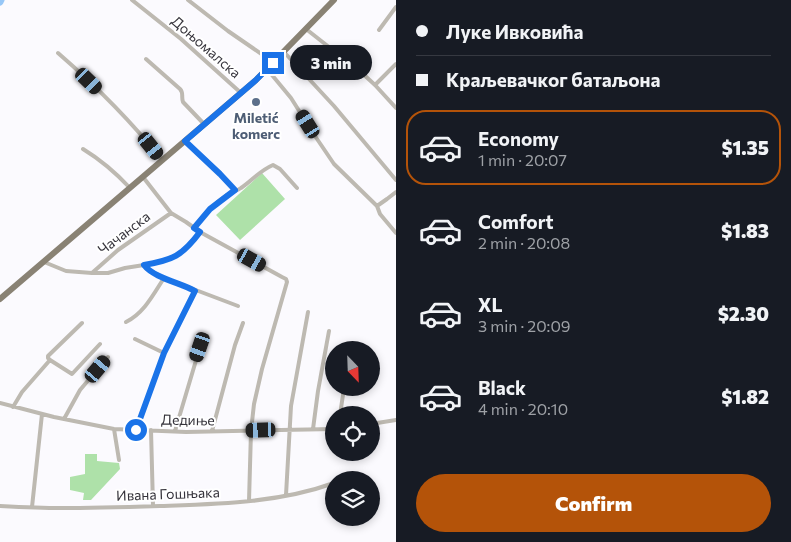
<!DOCTYPE html>
<meta charset="utf-8">
<style>
:root{--surface:#171b24;--page:#20242c;--text:#f1f3f6;--muted:#9ea1a6;--line:#363941;--accent:#b45309}
body{margin:0;font-family:Commissioner,sans-serif;background:var(--page);color:var(--text);height:100vh;display:flex;flex-direction:column;font-size:19px;white-space:nowrap}
*{box-sizing:border-box;margin:0}
p{font-size:16px;color:var(--muted)}
.icon{flex:none;width:28px;height:28px;fill:none;stroke:currentColor;stroke-width:2;stroke-linecap:round;stroke-linejoin:round}
.map{position:relative;flex:1;overflow:hidden}
.sheet{display:flex;flex-direction:column;background:var(--surface);width:395px}
.sheet>*{flex:none}
.banner{display:grid;align-content:center;height:110px;padding:0 20px;background:var(--surface)}
.needle{width:32px;rotate:157deg}
.controls{position:absolute;left:325px;top:341px;display:grid;gap:10px}
.controls a{display:grid;place-items:center;width:55px;height:55px;border-radius:50%;background:var(--surface);box-shadow:0 2px 8px #0003;font-size:25px}
.end{position:absolute;width:22px;height:22px;margin:-11px;border:6px solid #1a73e8;background:#fff;box-shadow:0 0 0 2px #fff}
.from{border-radius:50%}
.bubble{position:absolute;height:35px;border-radius:18px;background:var(--surface);box-shadow:0 2px 8px #0003;font-size:16px;font-weight:800;line-height:35px;text-align:center}
.car{position:absolute;width:15px;height:30px;margin:-15px -8px;border-radius:6px;box-shadow:0 0 4px 1px #0007;background:linear-gradient(#222 24%,#8ab4d8 0 40%,#222 0 76%,#8ab4d8 0 86%,#222 0)}
.banner b{display:flex;align-items:center;gap:18px;height:48px;font-size:19px}
.banner b+b{border-top:1px solid var(--line)}
.banner i{width:12px;height:12px;background:var(--text)}
ul{padding:0;list-style:none}
li{display:flex;align-items:center;gap:15px;height:75px;margin:0 10px 8px;padding:0 10px;border:2px solid transparent;border-radius:20px}
li div{flex:1}
li b{display:block;font-size:19px}
li em{font-style:normal;font-weight:800}
li.active{border-color:var(--accent)}
li>.icon{width:45px;height:45px;stroke-width:1.5}
.button{display:flex;gap:10px;margin-top:auto;padding:10px 20px}
.button a{flex:1;height:58px;border-radius:30px;background:var(--accent);color:#fff;font-size:20px;font-weight:800;line-height:58px;text-align:center}
main{display:flex;flex:1;min-height:0}
.map>svg:first-child{display:block}
.green{fill:#aee1a9}
.lines{fill:none;stroke-linecap:round;stroke-linejoin:round}
.river{stroke:#97c7f7;stroke-width:7}
.street{stroke:#bdb9b1;stroke-width:4}
.primary{stroke:#898274;stroke-width:6}
.route{stroke:#1a73e8;stroke-width:6}
.service-dot{fill:#5c6f8a;stroke:#fff;stroke-width:2}
.labels{text-anchor:middle;stroke-width:4;stroke-linejoin:round;paint-order:stroke}
.street-label{font-size:14px;fill:#35333b;stroke:#fff}
.service-label{font-size:14px;font-weight:bold;fill:#4e5e75;stroke:#fff}
</style>
<main>
<div class="map">
<svg width="396" height="542" viewBox="0 0 396 542">
<rect width="100%" height="100%" fill="#fbfafe"/>
<!-- green -->
<path class="green" d="M262,173L285,199L240,240L216,215Z
M85,454H97V461L119,463L120,469L91,500H83L84,493L70,490V477L85,474Z"/>
<g class="lines">
<!-- river -->
<path class="river" d="M0,2L1,0"/>
<!-- street -->
<path class="street" d="M132,0L181,39L241,93
M188,0L228,31L273,62
M306,29L362,73L375,85L396,108
M379,30L396,7
M284,52L334,106L396,180
M58,53C96,86 131,121 162,160
M146,59L180,89C184,93 181,97 183,102L204,124
M267,69L291,98L315,136L334,164L377,206L380,214L396,233
M375,85L396,64
M185,141L220,173L235,191
M83,149C101,160 116,173 130,188
M143,177L171,213L186,222L200,232L282,277L286,279L287,282L262,369L254,404L251,431L249,501
M377,206L387,199L396,192
M194,228C204,215 213,204 227,195C231,192 237,191 241,188C253,180 259,171 273,165L280,169L297,188
M44,262L66,271L92,273H108L125,268L144,265L147,269L164,278L238,306
M144,265C173,259 182,256 200,232
M92,273L118,250L171,213
M126,322C144,313 153,295 164,278
M135,339L164,353
M50,360L48,358V356L82,323
M0,403L54,417L114,429L186,432L334,429
M13,407L22,392L50,360L72,374L100,344
M340,415L344,388
M64,419L80,390L108,357
M371,424L396,420
M114,429L119,460
M313,429L318,391L329,331
M136,430L164,353L195,291
M151,430L153,506
M175,431L200,347L207,336
M212,431L235,345L243,323
M343,480L348,478
M286,495L291,406L308,312
M0,506C20,507 41,508 61,508C94,508 127,507 160,506C218,504 279,503 334,483
M32,507L42,414"/>
<!-- primary -->
<path class="primary" d="M0,299L256,80L334,0"/>
</g>
<g class="lines">
<!-- route -->
<path class="route" d="M136,430L164,353L195,291C181,283 154,278 144,265C173,260 182,256 200,232L194,228L210,209L235,190L220,174L185,141L256,80L273,63"/>
</g>
<!-- markers -->
<circle class="service-dot" cx="256" cy="102" r="5"/>
<g class="labels">
<!-- street labels -->
<g class="street-label">
<text transform="translate(206 47) rotate(41)" y="5">Доњомалска</text>
<text transform="translate(124 233) rotate(-37)" y="5">Чачанска</text>
<text transform="translate(188 420) rotate(1)" y="5">Дедиње</text>
<text transform="translate(168 494) rotate(-2)" y="5">Ивана Гошњака</text>
</g>
<!-- service labels -->
<g class="service-label">
<text x="256" y="123">Miletić<tspan x="256" dy="16">komerc</tspan></text>
</g>
</g>
</svg>
<div class="controls">
<a><svg class="needle" viewBox="-14 -14 28 28"><path d="M0-13l5 13h-10z" fill="#e53935"/><path d="M0 13l5-13h-10z" fill="#9ea1a6"/></svg></a>
<a><svg class="icon" aria-label="locate" viewBox="0 0 24 24"><circle cx="12" cy="12" r="6"/><path d="M12 2v4M12 18v4M2 12h4M18 12h4"/></svg></a>
<a><svg class="icon" aria-label="layers" viewBox="0 0 24 24"><path d="M12 4l9 5-9 5-9-5zM3 14l9 5 9-5"/></svg></a>
</div>
<i class="end from" style="left:136px;top:430px"></i>
<i class="end" style="left:273px;top:63px"></i>
<div class="bubble" style="left:290px;top:45px;width:82px">3 min</div>
<i class="car" style="left:89px;top:81px;rotate:134deg"></i>
<i class="car" style="left:308px;top:124px;rotate:328deg"></i>
<i class="car" style="left:151px;top:146px;rotate:141deg"></i>
<i class="car" style="left:252px;top:260px;rotate:119deg"></i>
<i class="car" style="left:200px;top:347px;rotate:199deg"></i>
<i class="car" style="left:98px;top:369px;rotate:40deg"></i>
<i class="car" style="left:261px;top:430px;rotate:268deg"></i>
</div>
<section class="sheet">
<div class="banner">
<b><i class="from"></i>Луке Ивковића</b>
<b><i></i>Краљевачког батаљона</b>
</div>
<ul>
<li class="active"><svg class="icon" aria-label="car" viewBox="0 0 24 24"><path d="M5 17H2v-5l4-1 3-4h7l3 4 3 1v5h-3M9 17h6M6 11h13"/><circle cx="7" cy="17" r="2"/><circle cx="17" cy="17" r="2"/></svg><div><b>Economy</b><p>1 min · 20:07</p></div><em>$1.35</em></li>
<li><svg class="icon" aria-label="car" viewBox="0 0 24 24"><path d="M5 17H2v-5l4-1 3-4h7l3 4 3 1v5h-3M9 17h6M6 11h13"/><circle cx="7" cy="17" r="2"/><circle cx="17" cy="17" r="2"/></svg><div><b>Comfort</b><p>2 min · 20:08</p></div><em>$1.83</em></li>
<li><svg class="icon" aria-label="car" viewBox="0 0 24 24"><path d="M5 17H2v-5l4-1 3-4h7l3 4 3 1v5h-3M9 17h6M6 11h13"/><circle cx="7" cy="17" r="2"/><circle cx="17" cy="17" r="2"/></svg><div><b>XL</b><p>3 min · 20:09</p></div><em>$2.30</em></li>
<li><svg class="icon" aria-label="car" viewBox="0 0 24 24"><path d="M5 17H2v-5l4-1 3-4h7l3 4 3 1v5h-3M9 17h6M6 11h13"/><circle cx="7" cy="17" r="2"/><circle cx="17" cy="17" r="2"/></svg><div><b>Black</b><p>4 min · 20:10</p></div><em>$1.82</em></li>
</ul>
<div class="button"><a>Confirm</a></div>
</section>
</main>
